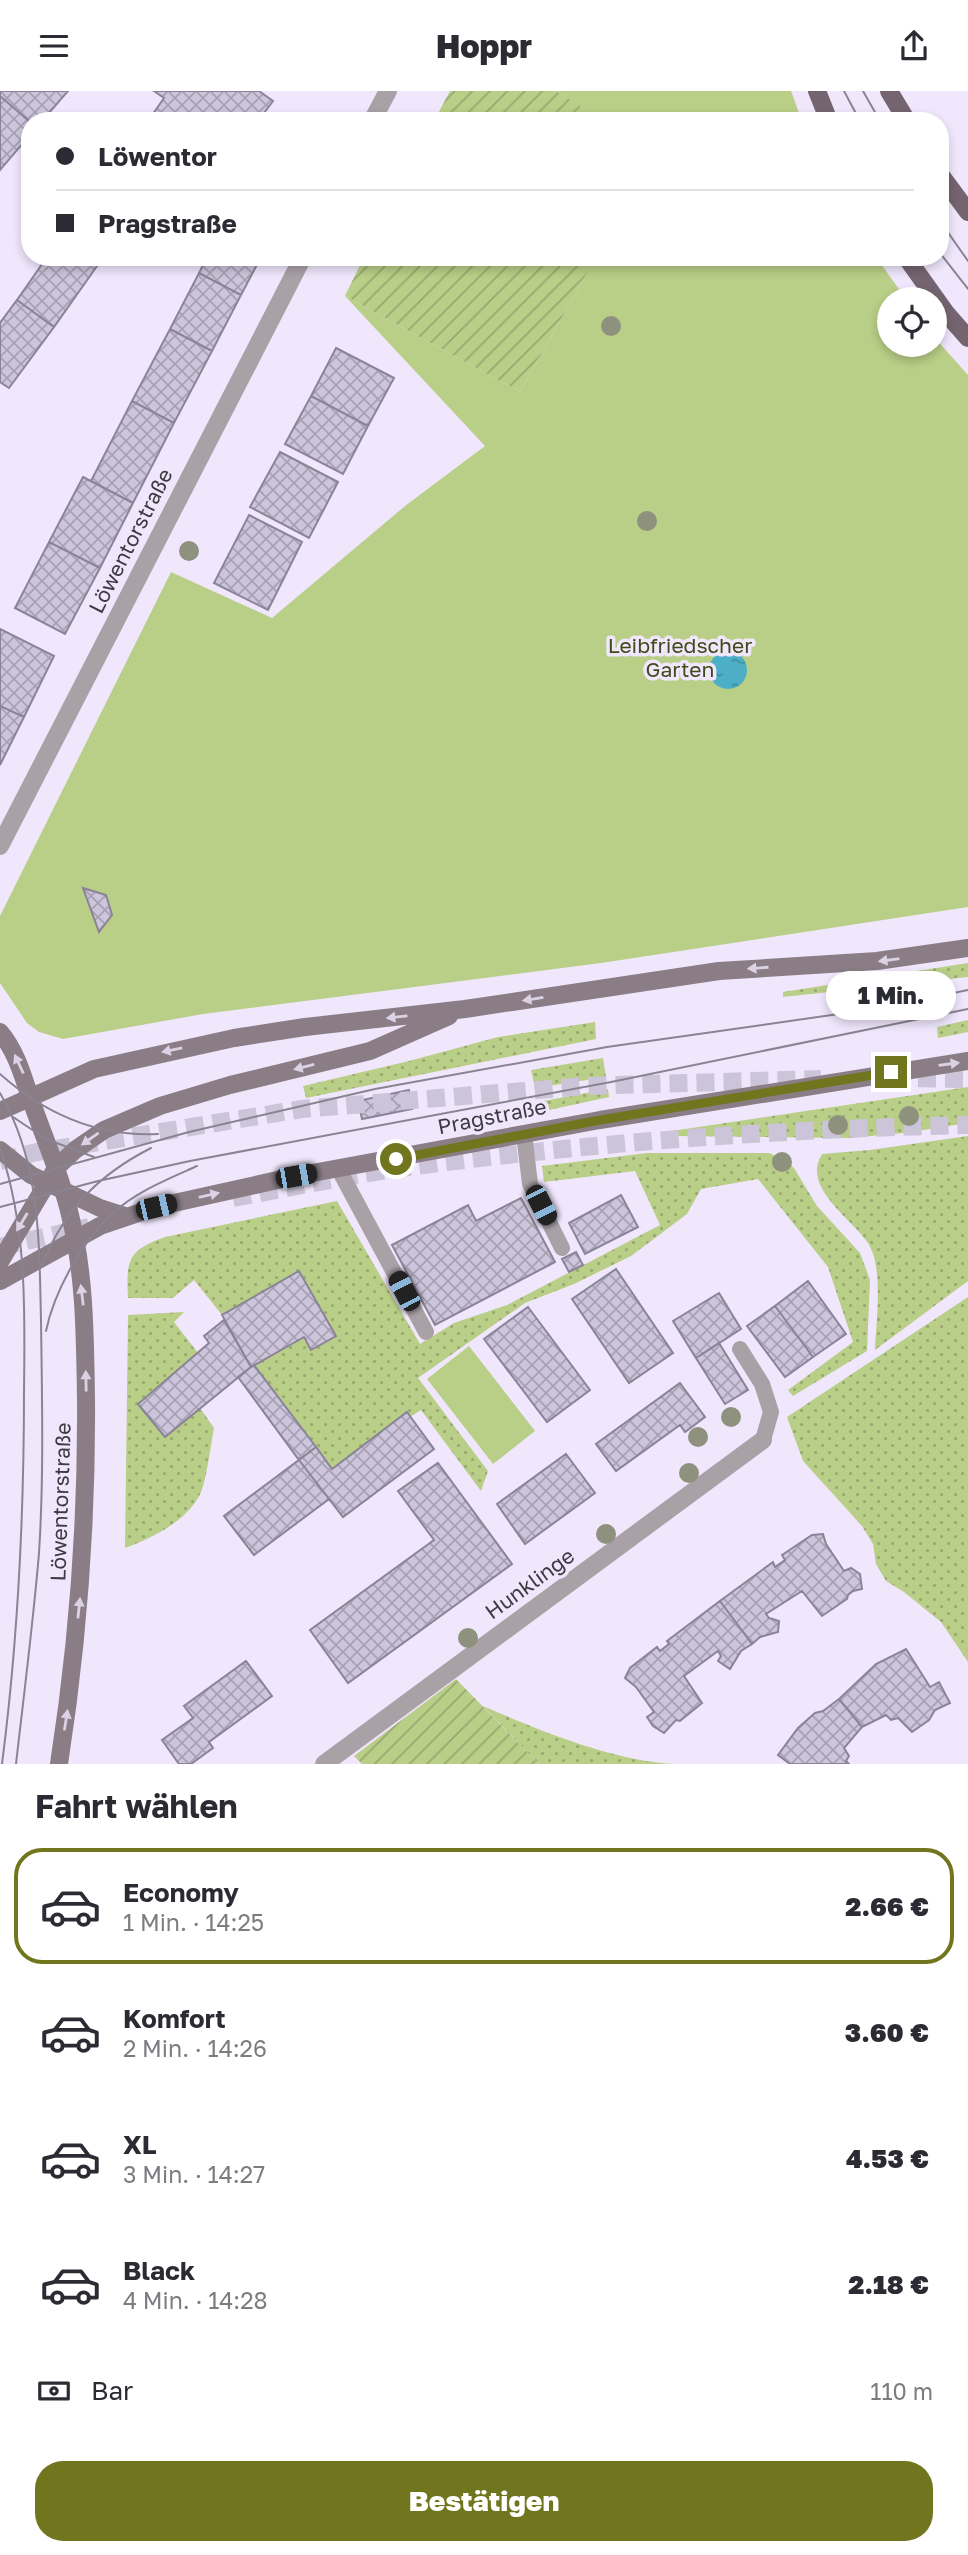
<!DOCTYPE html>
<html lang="de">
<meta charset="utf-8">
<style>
:root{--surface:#fff;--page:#f2f2f3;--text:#2b2b33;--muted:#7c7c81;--line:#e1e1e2;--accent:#71761e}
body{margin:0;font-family:"Golos Text",sans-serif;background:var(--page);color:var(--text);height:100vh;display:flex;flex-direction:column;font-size:26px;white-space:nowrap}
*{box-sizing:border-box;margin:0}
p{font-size:23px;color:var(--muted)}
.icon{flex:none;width:38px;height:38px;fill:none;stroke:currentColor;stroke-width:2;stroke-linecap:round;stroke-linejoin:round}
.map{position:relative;height:1673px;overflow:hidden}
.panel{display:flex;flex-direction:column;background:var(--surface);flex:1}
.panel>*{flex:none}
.guide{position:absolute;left:21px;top:21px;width:928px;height:154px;border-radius:28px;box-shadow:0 4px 10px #0003;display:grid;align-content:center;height:154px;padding:0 35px;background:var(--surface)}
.fabs{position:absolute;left:877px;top:196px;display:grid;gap:14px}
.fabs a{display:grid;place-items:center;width:70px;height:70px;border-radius:50%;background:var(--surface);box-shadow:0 4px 10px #0003;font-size:35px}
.end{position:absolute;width:32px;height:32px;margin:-16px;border:9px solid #71761e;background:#fff;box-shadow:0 0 0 4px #fff}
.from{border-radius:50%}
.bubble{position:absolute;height:49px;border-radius:24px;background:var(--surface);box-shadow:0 4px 10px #0003;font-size:23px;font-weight:800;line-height:49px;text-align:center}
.car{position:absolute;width:21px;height:42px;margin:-21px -10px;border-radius:9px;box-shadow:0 0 5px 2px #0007;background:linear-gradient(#222 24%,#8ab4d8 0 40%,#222 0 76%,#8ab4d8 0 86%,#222 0)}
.guide b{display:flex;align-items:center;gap:24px;height:66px;font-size:26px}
.guide b+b{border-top:2px solid var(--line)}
.guide i{width:18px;height:18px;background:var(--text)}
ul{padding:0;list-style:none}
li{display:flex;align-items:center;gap:21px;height:116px;margin:0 14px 10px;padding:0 21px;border:4px solid transparent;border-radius:28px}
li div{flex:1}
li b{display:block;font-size:26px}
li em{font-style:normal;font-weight:800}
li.selected{border-color:var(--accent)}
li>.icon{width:63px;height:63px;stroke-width:1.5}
h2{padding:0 35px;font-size:32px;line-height:84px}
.pay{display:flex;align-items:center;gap:18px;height:77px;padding:0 35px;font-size:26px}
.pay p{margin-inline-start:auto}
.cta{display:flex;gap:14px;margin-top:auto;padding:14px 35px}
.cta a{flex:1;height:80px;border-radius:28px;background:var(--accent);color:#fff;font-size:28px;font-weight:800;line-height:80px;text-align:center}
header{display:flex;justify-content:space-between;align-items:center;height:91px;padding:0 35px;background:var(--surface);font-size:32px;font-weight:800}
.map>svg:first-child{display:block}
.grass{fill:url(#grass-dots)}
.park{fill:#b9ce87}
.garden{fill:url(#garden-furrows)}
.water{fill:url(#water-ripples)}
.building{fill:url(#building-cross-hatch);stroke:#8b8498;stroke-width:2}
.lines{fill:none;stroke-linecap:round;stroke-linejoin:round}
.primary-tunnel{stroke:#ccc4d8;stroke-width:18;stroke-dasharray:18 9;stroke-linecap:butt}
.lane{stroke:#aaa1a7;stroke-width:16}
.street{stroke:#aaa1a7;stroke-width:18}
.secondary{stroke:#8a7d86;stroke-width:18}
.primary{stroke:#74646f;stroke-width:18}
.tram{stroke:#8a8492;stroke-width:2}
.tree{fill:#8e917e}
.oneway{fill:#dcd2e5}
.route{stroke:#71761e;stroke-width:9}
.labels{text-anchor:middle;stroke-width:7;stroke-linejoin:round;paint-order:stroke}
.street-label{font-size:21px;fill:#3e3a42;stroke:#f0e7fd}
.park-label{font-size:21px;fill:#3e4b17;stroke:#f0e7fd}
</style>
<header><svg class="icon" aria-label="menu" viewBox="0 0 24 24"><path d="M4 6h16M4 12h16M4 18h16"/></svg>Hoppr<svg class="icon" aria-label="share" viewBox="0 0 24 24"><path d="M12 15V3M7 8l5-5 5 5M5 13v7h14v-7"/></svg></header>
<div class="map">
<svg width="968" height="1673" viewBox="0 0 968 1673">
<defs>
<pattern id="grass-dots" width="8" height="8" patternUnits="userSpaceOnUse" patternTransform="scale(1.75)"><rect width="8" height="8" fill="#b9ce87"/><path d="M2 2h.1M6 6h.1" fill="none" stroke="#98a870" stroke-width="1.8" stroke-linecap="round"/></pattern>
<pattern id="garden-furrows" width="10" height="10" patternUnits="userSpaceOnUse" patternTransform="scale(1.75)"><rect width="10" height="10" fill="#b9ce87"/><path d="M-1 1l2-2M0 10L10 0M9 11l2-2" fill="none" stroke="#98a870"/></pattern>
<pattern id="water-ripples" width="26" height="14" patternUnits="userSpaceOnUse" patternTransform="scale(1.75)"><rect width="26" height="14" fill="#4cafc6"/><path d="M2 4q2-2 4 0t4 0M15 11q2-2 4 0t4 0" fill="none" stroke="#418fa2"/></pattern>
<pattern id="building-cross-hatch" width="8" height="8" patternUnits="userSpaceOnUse" patternTransform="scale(1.75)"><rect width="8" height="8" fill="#ccc5db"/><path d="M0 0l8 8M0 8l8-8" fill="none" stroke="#a7a1b3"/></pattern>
</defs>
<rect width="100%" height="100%" fill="#f0e7fd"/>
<!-- grass -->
<path class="grass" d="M968,872V886L783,906V901Z
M968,929V941L938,947L937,936Z
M595,931L596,948L306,1007L303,995L409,970L498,946Z
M603,967L606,986L535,997L531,979Z
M968,996V1032L904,1042L849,1047L677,1045L667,1044L665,1041Z
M608,998L609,1006L540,1021L538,1011Z
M968,1045V1190L875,1259C876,1230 884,1177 868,1152C851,1127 801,1096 822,1063L870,1059Z
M647,1062H769L784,1068L794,1077L817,1115L860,1162L870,1189L867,1260L793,1305L788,1299L853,1251L828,1176L758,1088L701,1098L687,1123L631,1165L574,1193L525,1212L418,1287L488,1380L481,1400L421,1319L410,1326L406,1322L332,1378L254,1274L304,1246L312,1259L336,1246L299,1181L222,1224L194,1189L173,1207H128C126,1169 128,1159 165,1146L337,1110L420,1253L454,1232L507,1214L660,1134L635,1080L544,1091L542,1075Z
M968,1206V1571L941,1531L904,1501L886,1490L876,1473L873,1453L862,1435L803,1370L787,1326Z
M184,1221L174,1231L198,1262L138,1313L165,1346L200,1317L214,1337C211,1352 206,1396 198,1407C183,1432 152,1447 125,1457L128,1224Z
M483,1615C541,1640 613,1670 676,1673H539Z"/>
<!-- park -->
<path class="park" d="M556,0H791L802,30H575L582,17Z
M596,166H876L906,208H889V254H934L935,247L968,284V816L601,872L203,923L63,948L39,941L27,932L0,892V825L171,481L272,527L405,415L485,355L345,205L520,301Z
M469,1255L535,1340L493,1373L427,1288Z"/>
<!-- garden -->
<path class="garden" d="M450,0H556L583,17L575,30H434Z
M364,166H596L520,301L345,205Z
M456,1588L539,1673H362L354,1665Z"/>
<!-- water -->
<path class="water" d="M709 579a19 19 0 1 1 38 0a19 19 0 1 1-38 0Z"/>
<!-- building -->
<path class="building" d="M0,0H68L42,30L30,31L0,5Z
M154,0H259L273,10L258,30H148L164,7Z
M0,5L30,31V44L0,79Z
M47,166H85L97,175L54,236L17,209Z
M85,166H103L97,175Z
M207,166H261L241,204L199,182Z
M199,182L241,204L212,260L170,238Z
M17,209L54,236L9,297L0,291V232Z
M170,238L212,260L174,332L132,310Z
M336,257L394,287L368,335L311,305Z
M311,305L368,335L343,383L285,353Z
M132,310L174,332L133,412L91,390Z
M280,361L338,391L309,447L250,416Z
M83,386L133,412L100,477L49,451Z
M249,424L302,451L268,519L214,492Z
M49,451L100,477L65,543L15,517Z
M0,538L54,565L24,626L0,615Z
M0,615L24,626L0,674Z
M83,797L106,804L112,824L99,841Z
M409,999L412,1018L362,1028L358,1010Z
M621,1104L638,1136L585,1163L569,1132Z
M521,1107L555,1171L435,1234L392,1154L468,1114L476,1130Z
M576,1161L583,1174L569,1181L562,1168Z
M616,1178L673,1262L629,1292L572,1208Z
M299,1180L336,1245L311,1259L304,1246L251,1276L222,1224Z
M808,1190L846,1243L813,1266L775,1215Z
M719,1202L741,1238L696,1267L673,1230Z
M775,1215L813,1266L785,1286L747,1235Z
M528,1216L590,1299L547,1331L484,1248Z
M224,1229L251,1276L165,1346L138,1313L209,1252L204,1245Z
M719,1252L748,1299L725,1313L696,1267Z
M254,1274L316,1356L299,1369L238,1286Z
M680,1292L705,1326L685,1341L680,1334L616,1380L596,1353Z
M407,1321L434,1358L343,1426L299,1369L316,1356L332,1378Z
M566,1363L595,1402L525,1453L497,1413Z
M299,1369L329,1408L254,1464L224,1425Z
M438,1372L512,1473L348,1592L310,1539L434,1449L398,1400Z
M823,1443L826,1453L844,1480L851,1477L860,1483L862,1498L853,1500L848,1504L847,1508L822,1525L802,1500L766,1523L769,1527L779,1530L778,1541L760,1546L752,1553L720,1510L773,1471L775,1476L785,1469L782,1464L812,1444Z
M720,1510L752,1553L741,1560L730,1578L718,1570L721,1565L718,1560L684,1585L702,1612L680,1630L676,1629L664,1642L653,1635L647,1626L654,1621L636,1596L625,1587L630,1577L657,1556L660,1560L669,1553L667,1550Z
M906,1558L930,1596L939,1591L950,1612L935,1619L929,1629L912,1641L898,1627L891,1629L886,1624L862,1636L839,1608L876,1573Z
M246,1570L272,1605L209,1651L213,1657L191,1673H179L162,1649L193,1627L184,1615Z
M839,1608L862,1636L844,1657L849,1665L846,1670L849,1673H790L778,1664L798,1637L815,1622L823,1620Z"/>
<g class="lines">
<!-- primary-tunnel -->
<path class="primary-tunnel" d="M891,987L968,988
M0,1070L37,1061L302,1018L586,995L821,988
M233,1107C294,1096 355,1083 416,1075C599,1051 784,1038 968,1034
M0,1156L89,1136"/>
<!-- lane -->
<path class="lane" d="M524,1043L530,1093L562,1157
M338,1077L426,1241
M740,1258L762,1293L771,1321L763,1349"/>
<!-- street -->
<path class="street" d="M372,30L388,0
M0,755L303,166
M324,1673L763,1349"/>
<!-- secondary -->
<path class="secondary" d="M0,941C20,965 25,995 36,1023C48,1056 62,1089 70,1124C85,1184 85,1246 86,1308C87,1432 78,1551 59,1673
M0,1020L94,978L234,947L305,936L465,918L719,880L877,870L968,857
M0,1059L31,1084L100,1117L125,1125
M0,1171L56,1077L75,1059L104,1039L160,1015L230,994L370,960L449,925
M0,1190L100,1135L156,1116L296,1085L600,1029L968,970"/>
<!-- primary -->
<path class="primary" d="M817,0L829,30
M889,0L907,30
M940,83L968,121
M906,166L946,222L968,247"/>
<!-- tram -->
<path class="tram" d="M844,0L860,30
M863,0L880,30
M940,130L968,170
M940,162L968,198
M0,983C44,1022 97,1046 158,1043
M0,1002C41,1072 39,1151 41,1229C42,1307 44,1384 39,1462C33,1533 24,1603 16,1673
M13,1026L46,1048L94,1066
M0,1057C27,1136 25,1219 24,1300C24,1425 18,1549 2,1673
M0,1093L189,1041L375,998L607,956L881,917L968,899
M0,1116L98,1090L190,1070L611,991L968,918
M42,1174C64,1119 98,1084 151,1057
M46,1240C54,1201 82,1150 112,1123C135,1101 168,1088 197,1075"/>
</g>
<!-- trees -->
<g class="tree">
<circle cx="611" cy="235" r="10"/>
<circle cx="647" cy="430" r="10"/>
<circle cx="189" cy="460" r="10"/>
<circle cx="909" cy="1025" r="10"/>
<circle cx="838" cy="1034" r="10"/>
<circle cx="782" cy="1071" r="10"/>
<circle cx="731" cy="1326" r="10"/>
<circle cx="698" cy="1346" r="10"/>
<circle cx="689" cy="1382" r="10"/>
<circle cx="606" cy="1443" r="10"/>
<circle cx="468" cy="1547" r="10"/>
</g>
<!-- one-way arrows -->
<defs><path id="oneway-solid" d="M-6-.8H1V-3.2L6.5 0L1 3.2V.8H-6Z" transform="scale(1.75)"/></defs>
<g class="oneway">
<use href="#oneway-solid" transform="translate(889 869) rotate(172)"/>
<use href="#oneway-solid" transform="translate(758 877) rotate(176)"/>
<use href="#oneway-solid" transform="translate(533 908) rotate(171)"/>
<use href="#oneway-solid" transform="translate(397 926) rotate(174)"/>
<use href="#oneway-solid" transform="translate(172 959) rotate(168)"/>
<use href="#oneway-solid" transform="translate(19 973) rotate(-115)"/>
<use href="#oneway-solid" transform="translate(949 973) rotate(-8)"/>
<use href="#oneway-solid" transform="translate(304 976) rotate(166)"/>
<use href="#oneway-solid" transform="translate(90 1048) rotate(145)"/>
<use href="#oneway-solid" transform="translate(209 1104) rotate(-13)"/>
<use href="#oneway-solid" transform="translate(22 1131) rotate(121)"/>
<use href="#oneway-solid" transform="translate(82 1204) rotate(-97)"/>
<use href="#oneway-solid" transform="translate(86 1290) rotate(-91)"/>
<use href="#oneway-solid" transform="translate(79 1517) rotate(-84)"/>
<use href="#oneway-solid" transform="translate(66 1629) rotate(-81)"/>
</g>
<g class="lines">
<!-- route -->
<path class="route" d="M396,1068L600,1029L891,981"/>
</g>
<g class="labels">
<!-- street labels -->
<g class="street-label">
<text transform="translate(131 450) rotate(-63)" y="7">Löwentorstraße</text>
<text transform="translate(492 1026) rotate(-11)" y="7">Pragstraße</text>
<text transform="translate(61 1411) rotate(-88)" y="7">Löwentorstraße</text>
<text transform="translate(530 1493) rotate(-36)" y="7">Hunklinge</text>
</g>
<!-- park labels -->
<g class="park-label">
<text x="680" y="562">Leibfriedscher<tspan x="680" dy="24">Garten</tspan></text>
</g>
</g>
</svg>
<div class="fabs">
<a><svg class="icon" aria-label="locate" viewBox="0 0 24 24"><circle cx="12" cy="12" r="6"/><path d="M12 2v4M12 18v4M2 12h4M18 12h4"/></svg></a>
</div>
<i class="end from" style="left:396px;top:1068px"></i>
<i class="end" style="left:891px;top:981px"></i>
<div class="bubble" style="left:826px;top:880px;width:130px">1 Min.</div>
<i class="car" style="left:296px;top:1085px;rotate:80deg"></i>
<i class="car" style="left:541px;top:1114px;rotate:153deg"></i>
<i class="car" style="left:156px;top:1116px;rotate:77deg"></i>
<i class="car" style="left:404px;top:1200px;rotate:332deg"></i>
<div class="guide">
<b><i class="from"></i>Löwentor</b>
<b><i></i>Pragstraße</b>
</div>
</div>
<section class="panel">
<h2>Fahrt wählen</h2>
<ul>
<li class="selected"><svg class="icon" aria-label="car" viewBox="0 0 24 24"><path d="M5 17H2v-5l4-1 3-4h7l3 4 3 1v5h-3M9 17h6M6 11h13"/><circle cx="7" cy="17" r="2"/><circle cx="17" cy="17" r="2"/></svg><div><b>Economy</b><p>1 Min. · 14:25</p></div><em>2.66 €</em></li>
<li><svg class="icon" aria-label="car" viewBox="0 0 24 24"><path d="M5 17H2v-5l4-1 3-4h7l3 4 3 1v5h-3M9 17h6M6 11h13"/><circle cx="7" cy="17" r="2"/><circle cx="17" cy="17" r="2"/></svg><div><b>Komfort</b><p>2 Min. · 14:26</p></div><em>3.60 €</em></li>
<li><svg class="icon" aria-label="car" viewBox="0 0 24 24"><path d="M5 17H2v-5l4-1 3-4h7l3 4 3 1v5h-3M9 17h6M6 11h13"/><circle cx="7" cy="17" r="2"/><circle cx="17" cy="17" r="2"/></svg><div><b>XL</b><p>3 Min. · 14:27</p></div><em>4.53 €</em></li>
<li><svg class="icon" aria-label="car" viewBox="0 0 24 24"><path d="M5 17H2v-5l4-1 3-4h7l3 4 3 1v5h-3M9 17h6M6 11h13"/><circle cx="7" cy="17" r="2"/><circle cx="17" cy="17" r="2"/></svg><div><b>Black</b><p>4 Min. · 14:28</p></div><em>2.18 €</em></li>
</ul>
<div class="pay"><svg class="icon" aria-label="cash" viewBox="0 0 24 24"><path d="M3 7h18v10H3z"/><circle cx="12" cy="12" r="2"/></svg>Bar<p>110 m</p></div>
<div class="cta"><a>Bestätigen</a></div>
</section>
